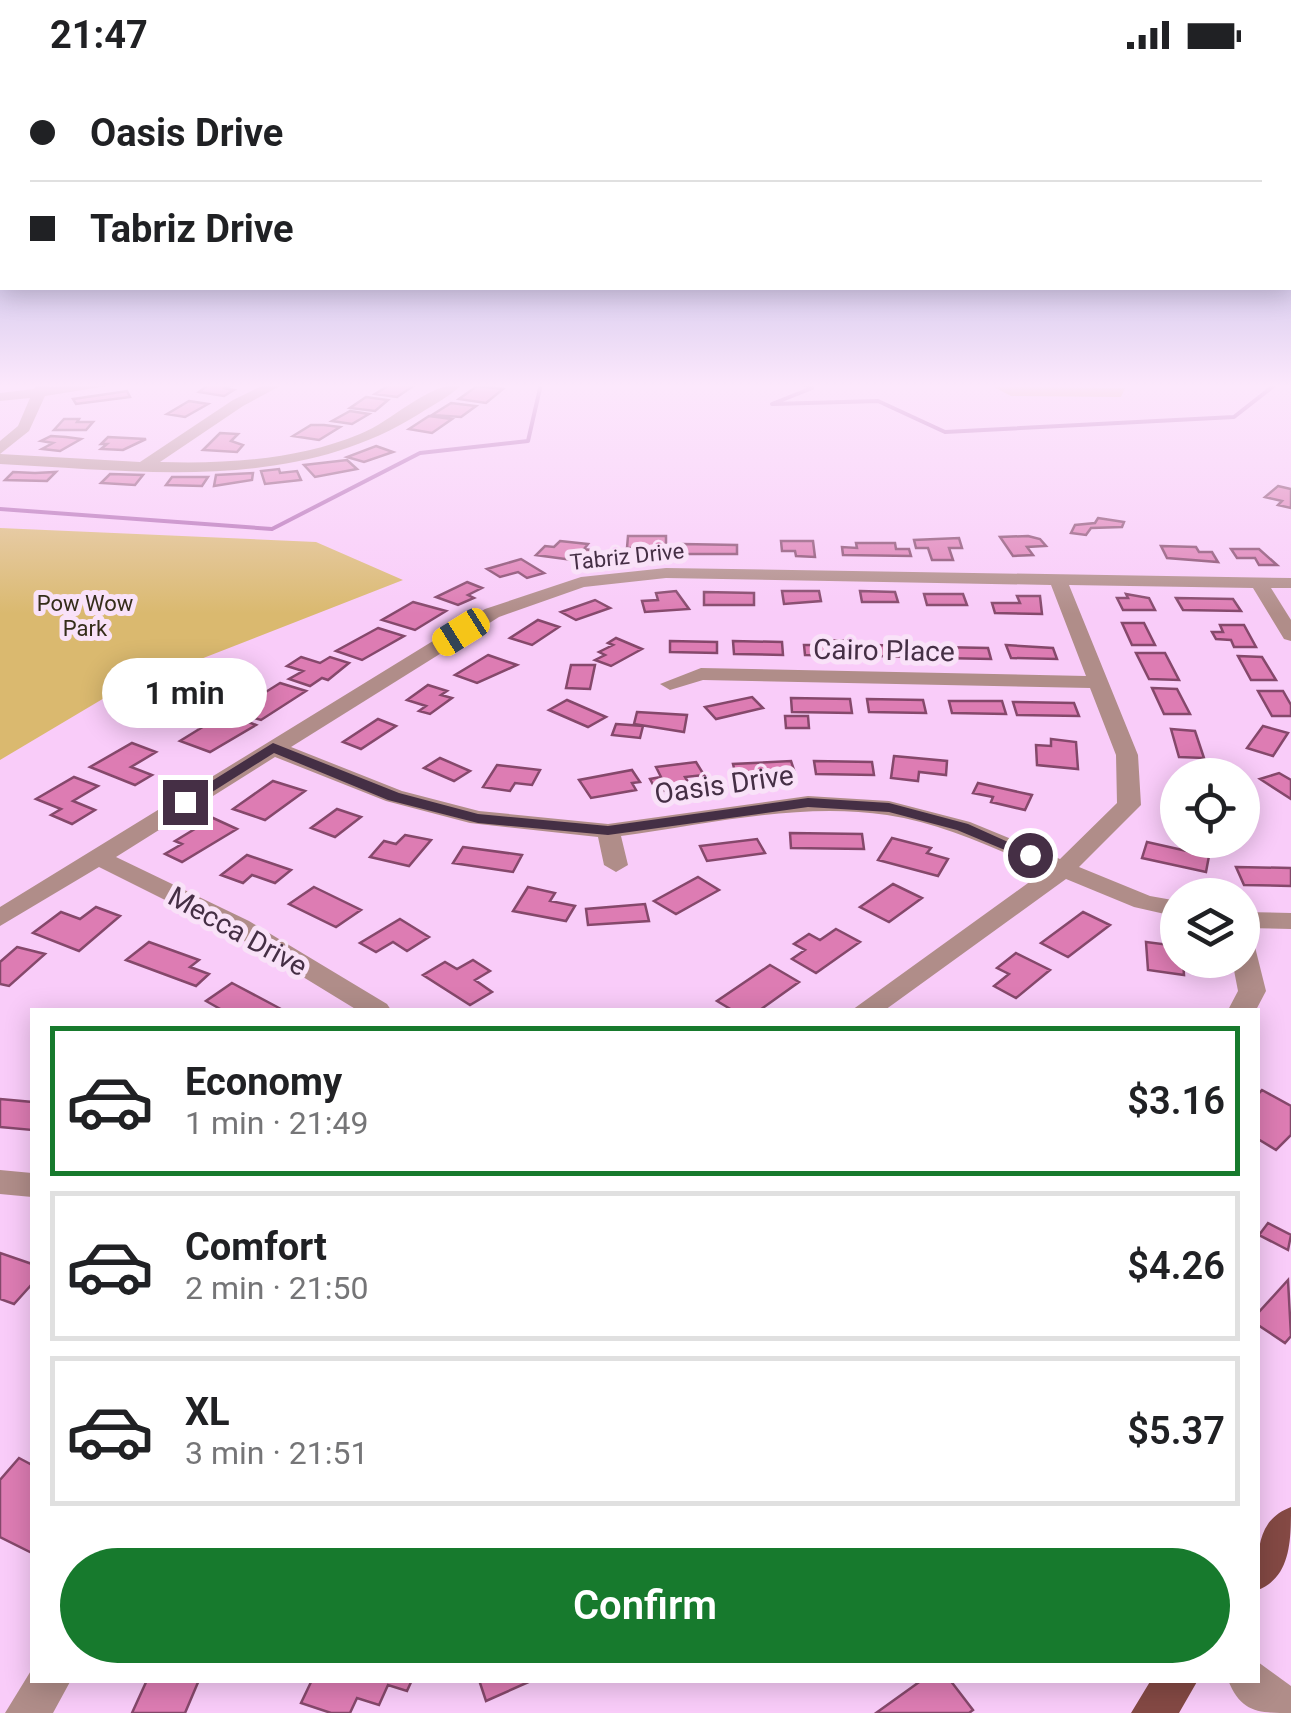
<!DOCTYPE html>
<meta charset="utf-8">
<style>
:root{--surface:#fff;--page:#f2f2f2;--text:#202124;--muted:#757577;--line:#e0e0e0;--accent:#177a2d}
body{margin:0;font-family:Roboto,sans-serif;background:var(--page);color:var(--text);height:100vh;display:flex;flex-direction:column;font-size:38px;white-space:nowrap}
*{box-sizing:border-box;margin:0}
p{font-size:32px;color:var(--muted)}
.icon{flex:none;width:55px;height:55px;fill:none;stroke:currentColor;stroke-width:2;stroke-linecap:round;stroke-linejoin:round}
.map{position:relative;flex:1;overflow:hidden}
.details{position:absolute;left:30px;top:938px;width:1230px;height:675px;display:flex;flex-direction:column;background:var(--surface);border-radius:0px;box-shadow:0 5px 25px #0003}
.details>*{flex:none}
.top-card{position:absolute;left:0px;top:0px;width:1292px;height:220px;box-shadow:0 5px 25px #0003;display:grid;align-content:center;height:220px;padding:0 30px;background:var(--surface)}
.controls{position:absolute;left:1160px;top:688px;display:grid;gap:20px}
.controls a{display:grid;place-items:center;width:100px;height:100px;border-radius:50%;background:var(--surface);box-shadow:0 5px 25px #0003;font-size:50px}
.end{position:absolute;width:45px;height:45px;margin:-22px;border:12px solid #452f45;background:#fff;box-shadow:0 0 0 5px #fff}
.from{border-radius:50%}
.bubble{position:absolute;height:70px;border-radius:35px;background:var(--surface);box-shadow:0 5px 25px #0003;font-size:32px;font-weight:600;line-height:70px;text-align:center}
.car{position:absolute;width:30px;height:60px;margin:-30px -15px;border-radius:12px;box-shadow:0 0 8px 2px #0007;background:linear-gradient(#f5c518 24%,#345 0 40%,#f5c518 0 76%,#345 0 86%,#f5c518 0)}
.top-card b{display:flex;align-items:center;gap:35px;height:95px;font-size:38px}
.top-card b+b{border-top:2px solid var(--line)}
.top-card i{width:25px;height:25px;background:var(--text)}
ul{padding:18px 0 0;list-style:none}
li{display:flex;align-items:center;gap:30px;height:150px;margin:0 20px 15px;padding:0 10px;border:5px solid var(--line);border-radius:0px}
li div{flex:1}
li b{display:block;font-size:38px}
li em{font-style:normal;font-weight:600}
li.current{border-color:var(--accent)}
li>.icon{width:90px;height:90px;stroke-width:1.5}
.primary-button{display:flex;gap:20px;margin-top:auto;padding:20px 30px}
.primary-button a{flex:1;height:115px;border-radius:60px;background:var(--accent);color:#fff;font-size:40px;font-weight:600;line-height:115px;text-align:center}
.status{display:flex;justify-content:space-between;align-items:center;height:70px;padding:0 50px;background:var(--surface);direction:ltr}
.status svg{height:28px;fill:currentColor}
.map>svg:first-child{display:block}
.green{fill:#dab96f}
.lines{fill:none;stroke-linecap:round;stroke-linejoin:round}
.stream{stroke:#b067b2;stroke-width:4}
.building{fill:#dd7cb3;stroke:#85486b;stroke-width:2.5}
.minor{fill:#b08d89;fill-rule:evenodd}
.major{fill:#844944;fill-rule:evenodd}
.route{fill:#452f45}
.labels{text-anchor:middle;stroke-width:10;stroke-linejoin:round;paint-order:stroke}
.far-street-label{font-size:22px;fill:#452f45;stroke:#f9e2f8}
.far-park-label{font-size:22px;fill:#352d1a;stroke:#f9e2f8}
.street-label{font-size:28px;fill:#452f45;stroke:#f9e2f8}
</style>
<div class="status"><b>21:47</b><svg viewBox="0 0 49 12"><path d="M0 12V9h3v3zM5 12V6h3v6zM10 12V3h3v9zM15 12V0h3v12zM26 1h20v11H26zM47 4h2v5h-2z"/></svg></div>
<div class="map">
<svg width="1291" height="1643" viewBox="0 0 1291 1643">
<rect width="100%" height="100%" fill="#f9ccf9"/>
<!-- green -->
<path class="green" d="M994,317L1125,318L1121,327L1011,326Z
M0,458L316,472L403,510L111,624L0,690Z"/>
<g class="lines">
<!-- stream -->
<path class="stream" d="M803,314L812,318L772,334L878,331L945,362L1234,347L1276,314
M0,439L272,459L420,383L528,371L541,314"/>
</g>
<!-- building -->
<path class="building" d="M209,314H237L223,318L234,320L224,326L199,322Z
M391,314H395L413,316L397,327L375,324Z
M477,316L503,319L486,333L459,329Z
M127,321L130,327L76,334L73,329Z
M366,327L388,330L375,341L350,338Z
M189,331L208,334L185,347L167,344Z
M451,333L476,336L461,347L432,345Z
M350,341L369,344L352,354L332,351Z
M429,346L452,349L432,363L409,359Z
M64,349H79L77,352H93L86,360H54Z
M311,355H324L340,357L319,370L293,366Z
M220,363L238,364L231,371L243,375L237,382L203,380Z
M51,366L66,367L81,369L60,381L42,379L53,373L41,371Z
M108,367L146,369L123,380L101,379L107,374H101Z
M376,376L393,382L364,392L347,387Z
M347,390L357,399L315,407L304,395Z
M279,399L280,403L297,401L301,410L265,414L261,401Z
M13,402L35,403L56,402L47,411L5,410Z
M253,403L252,410L214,416L216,405Z
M110,404L143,405L135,415L101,413Z
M172,407H208L202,416L166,415Z
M1278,416L1291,419V438L1278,435L1282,431L1265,427Z
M1098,448L1124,452L1122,457L1091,458L1086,465L1071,463L1075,455L1095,453Z
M628,466H666V484H644V478H627Z
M1028,466L1040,469L1046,476L1027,477L1033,485L1013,486L1000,467Z
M959,468L962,478H949L953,490H932L928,478H916L914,470Z
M560,471L588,474L584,479L597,481L587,492L536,485L545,476L554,477Z
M781,471H813L815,487L796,486L795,481H782Z
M856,473H895L896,479H909L911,486L843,485L842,477L857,478Z
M682,474L737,475V484H682Z
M1161,476L1196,477L1199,482H1212L1218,492L1167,488Z
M1231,479H1259L1277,495H1259L1255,488H1237Z
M521,489L544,503L527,508L518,502L500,507L487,499Z
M467,512L482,518L468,525L474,528L458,535L436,527Z
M676,521L689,539L645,542L642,531L658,530L656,523Z
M782,521H819L821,531L784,534Z
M860,521L895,522L898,532H862Z
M704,522L754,523V535H704Z
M924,524H963L967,535H927Z
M1126,524L1149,528L1155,540H1123L1117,528H1128Z
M1017,526H1040L1042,544L995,543L992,533H1020Z
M1176,528L1233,529L1241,541L1183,540Z
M595,530L610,538L576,550L561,542Z
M413,532L446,541L415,560L382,550Z
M538,550L559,557L532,575L510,568Z
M1122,553H1144L1155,575H1132Z
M1220,555H1244L1256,577H1234L1231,570L1216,569L1212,562H1223Z
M378,558L404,566L362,590L336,581Z
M616,568L642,579L611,596L595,590L605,585L599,582L613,575L608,573Z
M820,570L851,571L853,586L805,585L804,575H820Z
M670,571L717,572V583L670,582Z
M733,571L782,572L783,585L734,584Z
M871,575L918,576L921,587L873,586Z
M1006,575L1053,578L1057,589L1011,588Z
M939,577L988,578L991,589L942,588Z
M1136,583H1165L1179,610L1149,609Z
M488,585L517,595L477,613L455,605Z
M1238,586L1262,587L1276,610H1251Z
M301,587L320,593L330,587L349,593L328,610L322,608L310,616L289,609L303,601L287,596Z
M571,595H595L590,619L566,618Z
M280,613L306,621L261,650L234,642Z
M428,615L447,621L441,625L452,628L430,644L419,641L426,636L407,630Z
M1152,618L1177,619L1190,644H1164Z
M1258,621H1283L1291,635V646H1272Z
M752,627L763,638L716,649L705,637Z
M791,628L850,629L852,643L792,642Z
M867,629L923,630L926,643L869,642Z
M567,630L606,647L588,657L549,640Z
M949,631H1002L1006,644L952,643Z
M1013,632L1074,633L1079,646L1017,645Z
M637,642L687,645L684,662L634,654Z
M212,646L228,652L236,647L256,655L210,682L180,671L201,658L194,656Z
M785,646H808L809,658H786Z
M378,649L396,656L361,679L343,672Z
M616,654L643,656L640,668L612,665Z
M1263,656L1288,663L1273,686L1247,678Z
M1171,659L1195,661L1204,688L1179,687Z
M1051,669L1076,672L1078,699L1037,695L1036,675L1051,676Z
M132,673L156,682L131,697L152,705L135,715L90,697Z
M894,686L947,691L946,705L919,702L918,711L891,708Z
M440,688L470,701L454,711L424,698Z
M791,691L795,703L736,706L733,694Z
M814,691L872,692L874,705L816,704Z
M696,692L704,705L685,707L691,717L657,722L650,709L661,707L656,697Z
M497,695L540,700L532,715L515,713L510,721L483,717Z
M632,700L640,712L632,713L636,720L591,728L579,710Z
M1279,703L1291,710V729L1260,709Z
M74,707L98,716L73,731L95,740L72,754L51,745L61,739L36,729Z
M273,711L305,721L265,750L233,739Z
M978,713L1032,725L1025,740L991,732L993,727L973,723Z
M337,739L361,747L335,767L311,758Z
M213,748L237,759L182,792L165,784L182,774L175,771Z
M790,763L862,764L864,779L791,778Z
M405,765L431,770L409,796L370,787L384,771L396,774Z
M892,768L931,778L927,783L948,789L938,806L878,790Z
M757,769L765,783L707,791L700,776Z
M1147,772L1209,786L1206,802L1142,788Z
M463,777L522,785L513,802L453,793Z
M247,785L291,800L275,813L252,805L243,813L221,805Z
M1236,797L1291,798V816L1244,815Z
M698,807L719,820L676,844L654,831Z
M893,814L922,828L889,852L860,837Z
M314,817L361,840L336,857L289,834Z
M528,817L555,823L550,831L575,836L566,851L513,841Z
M645,834L649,851L588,855L586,839Z
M96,837L120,846L79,881L33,863L61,842L80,849Z
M1083,842L1110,855L1068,887L1041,873Z
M400,849L429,867L407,881L393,872L376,882L360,873Z
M836,859L860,872L816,903L792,889L805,880L794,874L809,864L820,870Z
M149,872L199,890L190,897L209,904L196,916L126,890Z
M1146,872L1178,876V890H1183L1184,905L1148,900Z
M17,877L45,884L9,916L0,914V892Z
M1016,883L1050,900L1016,928L994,916L1009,904L997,898Z
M473,890L490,901L475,910L492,922L470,935L423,905L445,892L457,899Z
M770,895L799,912L760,940H732L717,931Z
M232,913L281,939L222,940L206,931Z
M1262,1020L1291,1036V1065L1276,1080L1258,1069V1024Z
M0,1029L32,1032V1060L0,1057Z
M1268,1153L1291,1165L1288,1180L1259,1165Z
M0,1183L32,1194V1214L14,1234L0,1229Z
M1288,1210L1291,1266L1285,1273L1258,1255V1243Z
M19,1388L32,1395V1483L0,1467V1410Z
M147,1610H199L185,1643H132Z
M312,1610H412L407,1621L388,1615L379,1635L357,1628L350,1643H331L301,1633Z
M479,1610H533L486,1631Z
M922,1610H950L973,1640L969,1643H876Z"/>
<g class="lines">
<!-- minor -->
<path class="minor" d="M36,314H50L49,317L120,314L45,326L29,361L0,384V371L18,356L30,328L0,331V323L34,319Z
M266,314H284L243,336L160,392C227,394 297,390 360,364C393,351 427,313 463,314C450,326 433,335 419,344C293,423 141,401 0,394V384L140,392L233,330Z
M666,498L1291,508V518H1271L1291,550V571L1284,569L1253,518L1069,515L1138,685L1141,735L1079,797L1150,826L1178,831V847L1134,837L1066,809L885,940H852L1046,800C995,779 942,753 887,745C799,732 709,754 621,766L628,795L616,802L604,795L598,767L470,753L386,731L275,687L116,787L249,851L387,934L391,940H357L231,863L99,797L0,856V837L485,539L581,507ZM666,508L1051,515L1086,606L701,598L660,614L670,620L703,610L1090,618L1116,685L1117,733L1060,789L970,752L889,731L808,726L608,754L479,741L402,721L291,677L499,547L584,517Z
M1242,842L1291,843V859L1242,858Z
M1242,869L1255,877L1266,921L1256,940H1228L1238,921L1232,890H1242Z
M0,1100L32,1103V1127L0,1124Z
M1258,1592L1291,1616V1643C1259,1643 1241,1643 1228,1610H1258Z
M32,1599V1610H71L53,1643H5Z"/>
<!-- major -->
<path class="major" d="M1291,1437C1291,1470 1291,1507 1258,1520C1258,1486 1254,1451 1291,1437Z
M1151,1610H1198L1179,1643H1131Z"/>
</g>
<!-- sky -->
<linearGradient id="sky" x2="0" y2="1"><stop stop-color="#9195d2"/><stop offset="0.58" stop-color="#fce8fc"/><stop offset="1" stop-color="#fce8fc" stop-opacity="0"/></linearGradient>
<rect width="1291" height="544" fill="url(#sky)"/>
<!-- route -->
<path class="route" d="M273,673L399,723L478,744L608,756L808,728L889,733L968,754L1037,785L1024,788L957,760L889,742L808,737L608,765L478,753L388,730L274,683L190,736L178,732Z"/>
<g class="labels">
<!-- far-street labels -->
<g class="far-street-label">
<text transform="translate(627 486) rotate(-6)" y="8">Tabriz Drive</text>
</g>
<!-- far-park labels -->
<g class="far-park-label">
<text x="85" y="541">Pow Wow<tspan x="85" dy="25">Park</tspan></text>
</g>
<!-- street labels -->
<g class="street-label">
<text transform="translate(884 580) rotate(1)" y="10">Cairo Place</text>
<text transform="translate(724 714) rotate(-8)" y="10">Oasis Drive</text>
<text transform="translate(238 861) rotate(29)" y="10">Mecca Drive</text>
</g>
</g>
</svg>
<div class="controls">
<a><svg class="icon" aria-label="locate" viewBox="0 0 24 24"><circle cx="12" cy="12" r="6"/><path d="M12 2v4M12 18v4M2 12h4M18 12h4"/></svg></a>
<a><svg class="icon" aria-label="layers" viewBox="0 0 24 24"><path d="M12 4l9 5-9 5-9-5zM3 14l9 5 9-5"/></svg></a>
</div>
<i class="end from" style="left:1030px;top:785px"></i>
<i class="end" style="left:185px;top:732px"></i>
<div class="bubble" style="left:102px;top:588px;width:165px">1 min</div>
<i class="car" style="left:461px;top:562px;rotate:238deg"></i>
<div class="top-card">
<b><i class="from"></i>Oasis Drive</b>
<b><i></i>Tabriz Drive</b>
</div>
<section class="details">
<ul>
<li class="current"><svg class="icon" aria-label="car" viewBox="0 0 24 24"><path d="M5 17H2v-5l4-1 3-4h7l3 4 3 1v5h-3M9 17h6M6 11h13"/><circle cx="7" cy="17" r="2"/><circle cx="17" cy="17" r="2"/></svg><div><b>Economy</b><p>1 min · 21:49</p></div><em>$3.16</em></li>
<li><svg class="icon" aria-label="car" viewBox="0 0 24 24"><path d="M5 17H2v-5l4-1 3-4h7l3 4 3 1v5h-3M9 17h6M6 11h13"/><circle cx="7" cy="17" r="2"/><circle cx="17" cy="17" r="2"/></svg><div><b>Comfort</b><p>2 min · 21:50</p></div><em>$4.26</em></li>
<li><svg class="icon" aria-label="car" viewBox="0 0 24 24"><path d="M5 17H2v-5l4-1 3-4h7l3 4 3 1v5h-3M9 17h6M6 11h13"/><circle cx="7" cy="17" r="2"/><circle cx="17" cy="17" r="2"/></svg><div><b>XL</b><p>3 min · 21:51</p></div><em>$5.37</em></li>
</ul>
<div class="primary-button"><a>Confirm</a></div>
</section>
</div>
